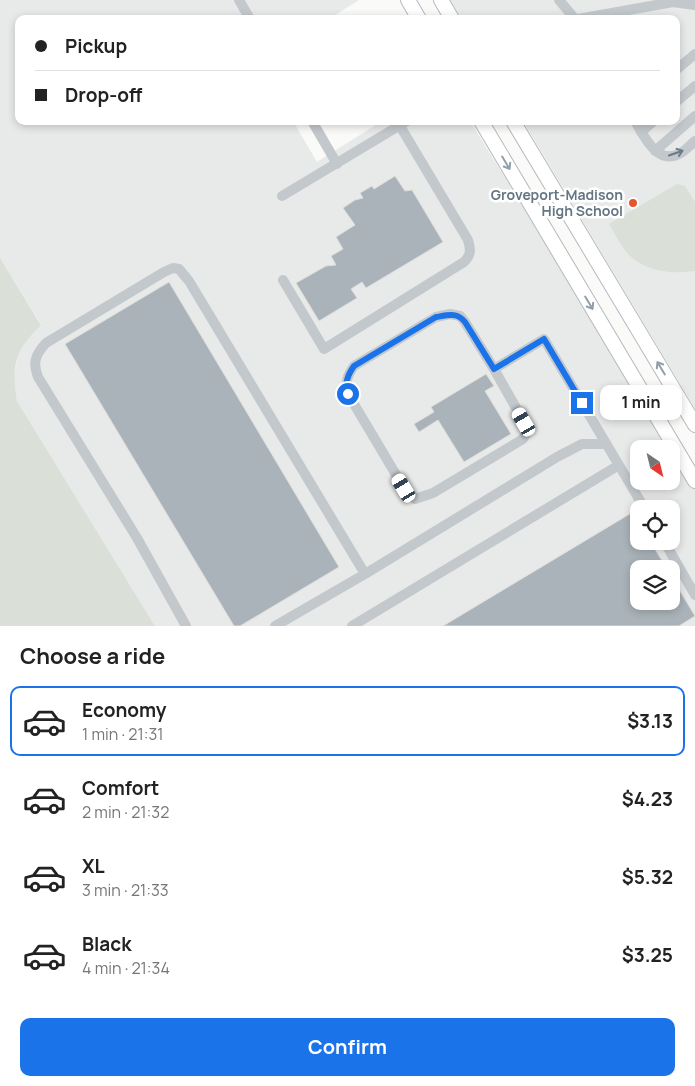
<!DOCTYPE html>
<meta charset="utf-8">
<style>
:root{--surface:#fff;--page:#f2f2f2;--text:#222;--muted:#767676;--line:#e0e0e0;--accent:#1a73e8}
body{margin:0;font-family:Manrope,sans-serif;background:var(--page);color:var(--text);height:100vh;display:flex;flex-direction:column;font-size:19px;white-space:nowrap}
*{box-sizing:border-box;margin:0}
p{font-size:16px;color:var(--muted)}
.icon{flex:none;width:28px;height:28px;fill:none;stroke:currentColor;stroke-width:2;stroke-linecap:round;stroke-linejoin:round}
.map{position:relative;height:626px;overflow:hidden}
.sheet{display:flex;flex-direction:column;background:var(--surface);flex:1}
.sheet>*{flex:none}
.guide{position:absolute;left:15px;top:15px;width:665px;height:110px;border-radius:10px;box-shadow:0 2px 8px #0003;display:grid;align-content:center;height:110px;padding:0 20px;background:var(--surface)}
.needle{width:32px;rotate:145deg}
.controls{position:absolute;left:630px;top:440px;display:grid;gap:10px}
.controls a{display:grid;place-items:center;width:50px;height:50px;border-radius:10px;background:var(--surface);box-shadow:0 2px 8px #0003;font-size:25px}
.end{position:absolute;width:22px;height:22px;margin:-11px;border:6px solid #1a73e8;background:#fff;box-shadow:0 0 0 2px #fff}
.from{border-radius:50%}
.bubble{position:absolute;height:35px;border-radius:10px;background:var(--surface);box-shadow:0 2px 8px #0003;font-size:16px;font-weight:700;line-height:35px;text-align:center}
.car{position:absolute;width:15px;height:30px;margin:-15px -8px;border-radius:6px;box-shadow:0 0 4px 1px #0007;background:linear-gradient(#fff 24%,#345 0 40%,#fff 0 76%,#345 0 86%,#fff 0)}
.guide b{display:flex;align-items:center;gap:18px;height:48px;font-size:19px}
.guide b+b{border-top:1px solid var(--line)}
.guide i{width:12px;height:12px;background:var(--text)}
ul{padding:0;list-style:none}
li{display:flex;align-items:center;gap:15px;height:70px;margin:0 10px 8px;padding:0 10px;border:2px solid transparent;border-radius:10px}
li div{flex:1}
li b{display:block;font-size:19px}
li em{font-style:normal;font-weight:700}
li.current{border-color:var(--accent)}
li>.icon{width:45px;height:45px;stroke-width:1.5}
h2{padding:0 20px;font-size:22px;line-height:60px}
.button{display:flex;gap:10px;margin-top:auto;padding:10px 20px}
.button a{flex:1;height:58px;border-radius:10px;background:var(--accent);color:#fff;font-size:20px;font-weight:700;line-height:58px;text-align:center}
.map>svg:first-child{display:block}
.built{fill:#e8e9e9;fill-rule:evenodd}
.green{fill:#dadfd7}
.building{fill:#aab3b9;stroke:#dcdcda}
.lines{fill:none;stroke-linecap:round;stroke-linejoin:round}
.major-casing{stroke:#b5babe;stroke-width:16}
.minor{stroke:#c3c8cc;stroke-width:10}
.major{stroke:#fff;stroke-width:14}
.oneway{stroke:#6a7a87}
.oneway2{stroke:#939fa8}
.route{stroke:#1a73e8;stroke-width:6}
.poi-dot{fill:#e4572e;stroke:#fff;stroke-width:2}
.labels{text-anchor:middle;stroke-width:5;stroke-linejoin:round;paint-order:stroke}
.poi-label{font-size:14px;font-weight:bold;fill:#657683;stroke:#fff;text-anchor:end}
</style>
<div class="map">
<svg width="695" height="626" viewBox="0 0 695 626">
<rect width="100%" height="100%" fill="#fafaf8"/>
<!-- built -->
<path class="built" d="M0,0H359L329,19H19V121H293L317,162L382,121H470L695,486V626H155L17,401L13,378L18,355L28,337L41,324L0,258ZM639,449H671V481H639ZM639,509H671V541H639ZM639,569H671V601H639Z
M450,0H695V409L523,121H676V19H461Z"/>
<!-- green -->
<path class="green" d="M677,184L685,186L695,202V271C672,274 645,272 628,254C621,246 615,234 609,224Z
M0,258L41,325C15,350 11,366 17,401L155,626H0Z"/>
<!-- building -->
<path class="building" d="M395,176L405,191L412,190L443,242L366,288L362,282L351,289L357,298L319,321L296,283L326,266L336,265L331,256L343,249L336,237L355,225L343,208L355,200L363,198L360,193L372,186L374,189Z
M169,282L339,567L240,626H234L65,344Z
M486,374L494,386L485,391L511,434L464,462L438,420L419,432L414,424L434,412L431,407Z
M633,512L639,522V541H650L667,569H639V601H671V576L695,616L679,626H443Z"/>
<g class="lines">
<defs>
<path id="major" d="M408,0L419,19
M441,0L452,19
M481,121L695,481
M513,121L695,425"/>
</defs>
<!-- major casing -->
<use href="#major" class="major-casing"/>
<!-- minor -->
<path class="minor" d="M239,0L250,19
M559,0L575,19
M578,19L673,2L695,5
M676,70L695,54
M676,102L695,86
M312,121L337,164
M635,121C644,136 657,165 679,154C685,151 690,145 695,141
M641,132L654,121
M655,151L695,116
M282,196L407,121
M283,280L324,349L464,262C471,255 471,250 468,240L400,126
M450,314L460,316L465,322L494,369L524,422L527,432L523,439L433,493L415,499L404,488L348,394C345,382 347,376 354,366L436,317Z
M494,369L544,339L645,509
M664,541L695,595
M186,626L137,538L38,377C32,362 36,354 46,343L164,272L173,268L179,269L189,281L365,574L557,457L582,444H606
M275,626L365,574
M352,626L619,465"/>
<!-- major -->
<use href="#major" class="major"/>
</g>
<!-- one-way arrows -->
<defs><path id="oneway-shaft" d="M-6 0H5M1.5-3L5.5 0L1.5 3" fill="none" stroke-width="1.6" stroke-linecap="round" stroke-linejoin="round" transform="scale(1.25)"/></defs>
<use class="oneway" href="#oneway-shaft" transform="translate(676 153) rotate(-19)"/>
<g class="oneway2">
<use href="#oneway-shaft" transform="translate(506 163) rotate(59)"/>
<use href="#oneway-shaft" transform="translate(589 303) rotate(59)"/>
<use href="#oneway-shaft" transform="translate(661 368) rotate(-121)"/>
</g>
<g class="lines">
<!-- route -->
<path class="route" d="M348,394C345,382 347,376 354,366L436,317C448,315 457,312 465,322L494,369L544,339L582,403"/>
</g>
<!-- markers -->
<circle class="poi-dot" cx="633" cy="203" r="5"/>
<g class="labels">
<!-- poi labels -->
<g class="poi-label">
<text x="623" y="200">Groveport-Madison<tspan x="623" dy="16">High School</tspan></text>
</g>
</g>
</svg>
<div class="controls">
<a><svg class="needle" viewBox="-14 -14 28 28"><path d="M0-13l5 13h-10z" fill="#e53935"/><path d="M0 13l5-13h-10z" fill="#767676"/></svg></a>
<a><svg class="icon" aria-label="locate" viewBox="0 0 24 24"><circle cx="12" cy="12" r="6"/><path d="M12 2v4M12 18v4M2 12h4M18 12h4"/></svg></a>
<a><svg class="icon" aria-label="layers" viewBox="0 0 24 24"><path d="M12 4l9 5-9 5-9-5zM3 14l9 5 9-5"/></svg></a>
</div>
<i class="end from" style="left:348px;top:394px"></i>
<i class="end" style="left:582px;top:403px"></i>
<div class="bubble" style="left:600px;top:385px;width:82px">1 min</div>
<i class="car" style="left:524px;top:422px;rotate:330deg"></i>
<i class="car" style="left:404px;top:488px;rotate:329deg"></i>
<div class="guide">
<b><i class="from"></i>Pickup</b>
<b><i></i>Drop-off</b>
</div>
</div>
<section class="sheet">
<h2>Choose a ride</h2>
<ul>
<li class="current"><svg class="icon" aria-label="car" viewBox="0 0 24 24"><path d="M5 17H2v-5l4-1 3-4h7l3 4 3 1v5h-3M9 17h6M6 11h13"/><circle cx="7" cy="17" r="2"/><circle cx="17" cy="17" r="2"/></svg><div><b>Economy</b><p>1 min · 21:31</p></div><em>$3.13</em></li>
<li><svg class="icon" aria-label="car" viewBox="0 0 24 24"><path d="M5 17H2v-5l4-1 3-4h7l3 4 3 1v5h-3M9 17h6M6 11h13"/><circle cx="7" cy="17" r="2"/><circle cx="17" cy="17" r="2"/></svg><div><b>Comfort</b><p>2 min · 21:32</p></div><em>$4.23</em></li>
<li><svg class="icon" aria-label="car" viewBox="0 0 24 24"><path d="M5 17H2v-5l4-1 3-4h7l3 4 3 1v5h-3M9 17h6M6 11h13"/><circle cx="7" cy="17" r="2"/><circle cx="17" cy="17" r="2"/></svg><div><b>XL</b><p>3 min · 21:33</p></div><em>$5.32</em></li>
<li><svg class="icon" aria-label="car" viewBox="0 0 24 24"><path d="M5 17H2v-5l4-1 3-4h7l3 4 3 1v5h-3M9 17h6M6 11h13"/><circle cx="7" cy="17" r="2"/><circle cx="17" cy="17" r="2"/></svg><div><b>Black</b><p>4 min · 21:34</p></div><em>$3.25</em></li>
</ul>
<div class="button"><a>Confirm</a></div>
</section>
